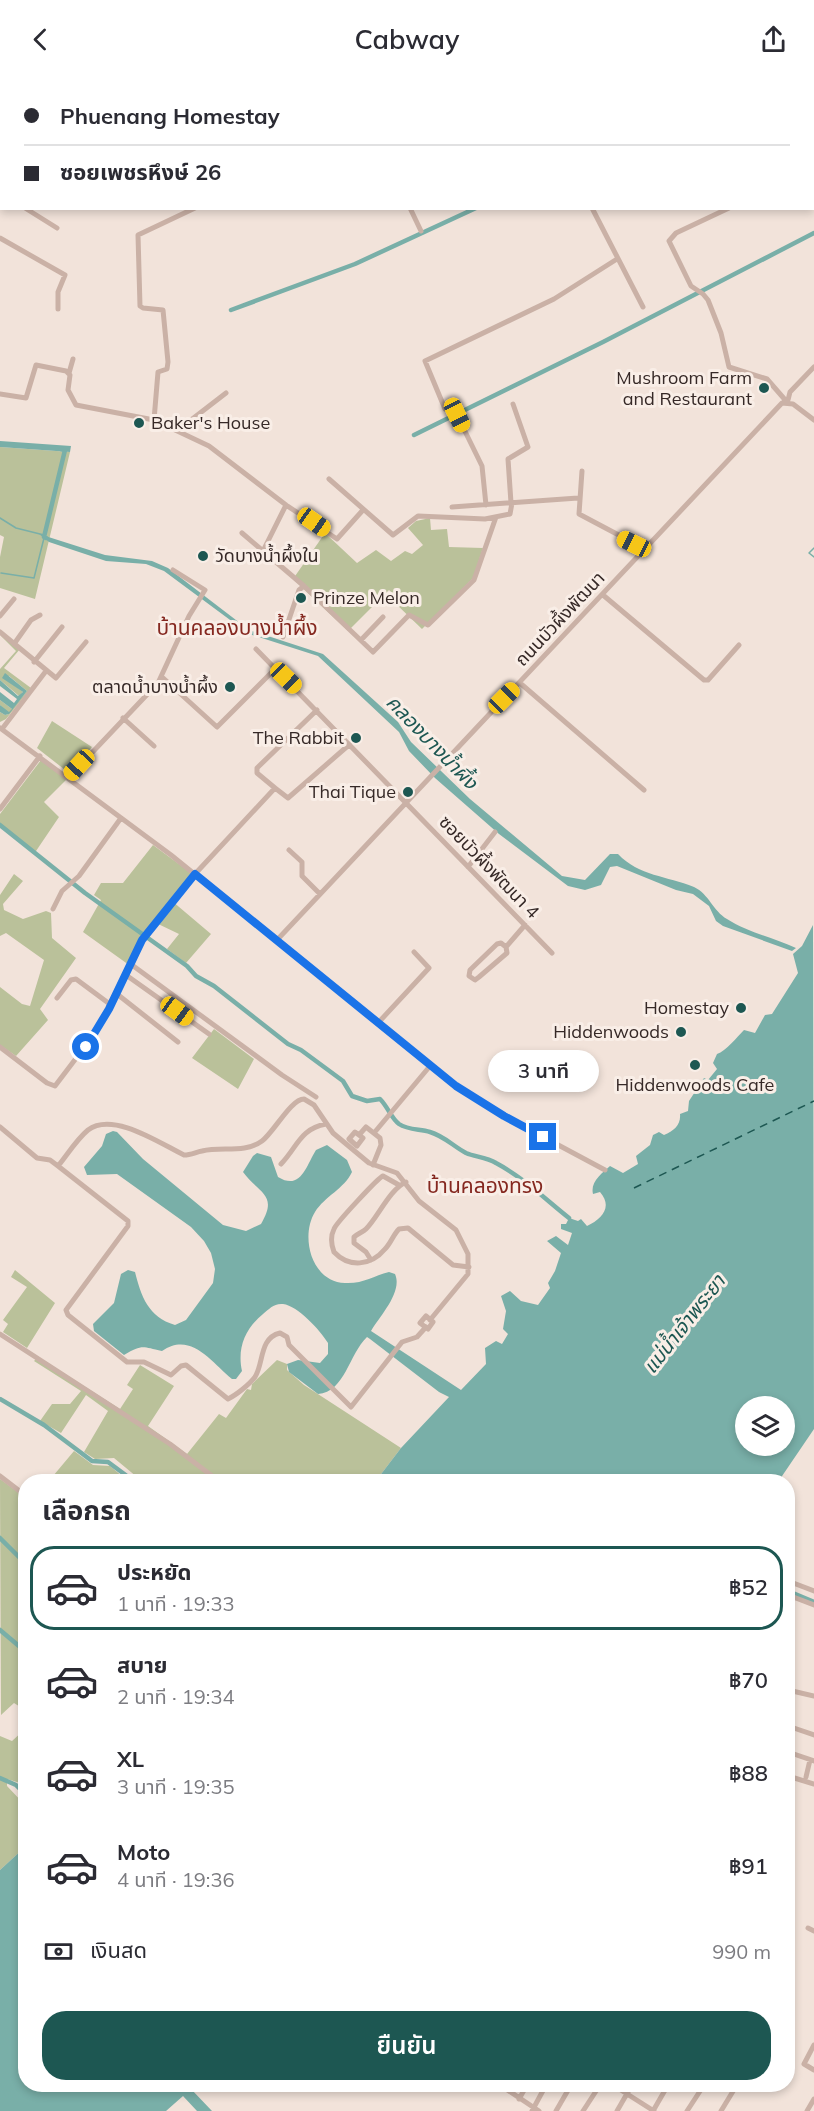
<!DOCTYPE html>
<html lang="th">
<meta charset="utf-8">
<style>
:root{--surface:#fff;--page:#f7f7f7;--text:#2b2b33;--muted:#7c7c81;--line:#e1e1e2;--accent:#1d5752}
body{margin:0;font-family:Mulish,"Noto Sans Thai",sans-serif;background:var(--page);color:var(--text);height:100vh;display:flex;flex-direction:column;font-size:22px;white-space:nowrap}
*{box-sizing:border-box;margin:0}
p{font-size:20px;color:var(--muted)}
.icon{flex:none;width:33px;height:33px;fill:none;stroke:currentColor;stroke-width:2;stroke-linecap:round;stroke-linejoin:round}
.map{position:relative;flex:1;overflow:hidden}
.sheet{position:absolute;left:18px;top:1396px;width:777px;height:618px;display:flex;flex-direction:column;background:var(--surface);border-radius:24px;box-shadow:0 3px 9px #0003}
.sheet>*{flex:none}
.top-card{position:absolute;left:0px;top:0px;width:814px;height:132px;box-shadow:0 3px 9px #0003;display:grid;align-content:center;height:132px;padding:0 24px;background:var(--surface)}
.buttons{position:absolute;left:735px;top:1318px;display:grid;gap:12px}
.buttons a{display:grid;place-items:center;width:60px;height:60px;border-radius:50%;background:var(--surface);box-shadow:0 3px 9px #0003;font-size:30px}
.end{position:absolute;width:27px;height:27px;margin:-14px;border:8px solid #1a73e8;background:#fff;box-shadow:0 0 0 3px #fff}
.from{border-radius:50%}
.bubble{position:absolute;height:42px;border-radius:21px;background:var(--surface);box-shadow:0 3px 9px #0003;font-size:20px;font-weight:600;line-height:42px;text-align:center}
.car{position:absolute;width:18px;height:36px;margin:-18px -9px;border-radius:8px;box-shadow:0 0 4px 2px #0007;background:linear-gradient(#f5c518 24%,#345 0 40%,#f5c518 0 76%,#345 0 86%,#f5c518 0)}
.top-card b{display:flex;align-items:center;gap:21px;height:57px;font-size:22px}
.top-card b+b{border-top:2px solid var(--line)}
.top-card i{width:15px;height:15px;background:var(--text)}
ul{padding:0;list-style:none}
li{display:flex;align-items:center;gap:18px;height:84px;margin:0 12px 9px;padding:0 12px;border:3px solid transparent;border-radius:24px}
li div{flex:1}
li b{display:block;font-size:22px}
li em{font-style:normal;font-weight:600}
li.active{border-color:var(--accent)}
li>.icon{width:54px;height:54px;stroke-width:1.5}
h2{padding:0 24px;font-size:27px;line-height:72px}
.pay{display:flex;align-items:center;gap:15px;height:66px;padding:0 24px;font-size:22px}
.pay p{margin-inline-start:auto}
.primary-button{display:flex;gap:12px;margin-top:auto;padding:12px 24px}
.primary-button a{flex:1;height:69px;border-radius:24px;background:var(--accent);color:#fff;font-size:24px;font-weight:600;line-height:69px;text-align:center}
header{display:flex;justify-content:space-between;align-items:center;height:78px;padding:0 24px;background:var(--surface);font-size:27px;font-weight:600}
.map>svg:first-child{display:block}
.green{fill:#bac19a}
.water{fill:#79afa8;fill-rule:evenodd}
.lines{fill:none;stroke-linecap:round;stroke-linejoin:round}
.stream{stroke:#79afa8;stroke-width:1.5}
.canal{stroke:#79afa8;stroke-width:4.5}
.ferry{stroke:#1d5752;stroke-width:1.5;stroke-dasharray:8 6;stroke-linecap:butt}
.minor{stroke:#cab1a6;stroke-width:5}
.route{stroke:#1a73e8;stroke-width:8}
.poi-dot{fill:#1d5752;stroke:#f9eee7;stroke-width:2}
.labels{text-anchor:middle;stroke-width:6;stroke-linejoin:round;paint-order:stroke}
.poi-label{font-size:18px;fill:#362927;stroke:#f9eee7;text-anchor:end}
.street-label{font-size:18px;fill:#362927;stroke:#f9eee7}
.water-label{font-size:20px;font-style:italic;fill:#1d5752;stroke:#f9eee7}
.quarter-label{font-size:21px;fill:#852820;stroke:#f9eee7}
</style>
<header><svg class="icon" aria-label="back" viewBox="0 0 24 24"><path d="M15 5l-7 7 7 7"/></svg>Cabway<svg class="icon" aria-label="share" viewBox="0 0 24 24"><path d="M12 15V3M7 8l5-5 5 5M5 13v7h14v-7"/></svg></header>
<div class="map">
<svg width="814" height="2033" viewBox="0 0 814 2033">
<rect width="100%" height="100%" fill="#f2e3da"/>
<!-- green -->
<path class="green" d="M0,369L70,374L35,521L0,510V479L4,459L0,457Z
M430,440L431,452L447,451L449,469L483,470L473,500L422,551L395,525L399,521L389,512L348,553L293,501L325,455L357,485L376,472L391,483L405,473L412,476L423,467L408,450L416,443Z
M0,557L20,571L4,590L31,610L6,641L0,644V634L5,637L9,636L0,627V622L12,631L27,613L9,598L6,601L23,614L19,618L0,602V591L16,573Z
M52,643L92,669L69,695L37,670Z
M41,682L67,701L44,724L59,739L34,776L0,748V736Z
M153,767L191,795L172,823L211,856L186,885L167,871L179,856L154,844L139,860L129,887L83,854L101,822L94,817L101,805H123Z
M14,796L23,803L3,826L4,832L23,841L46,833L51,835L52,860L76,880L40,931L48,942L16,978L0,967V909L22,926L30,928L44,882L6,855L0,858V817Z
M214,951L254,981L238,1011L192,980Z
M15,1192L55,1225L27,1270L3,1254L8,1246L3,1242L27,1209L11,1199Z
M38,1279L120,1331L133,1311L127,1307L140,1287L174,1308L148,1348L187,1376L219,1336L226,1340L247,1311L251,1312L252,1306L277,1282L287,1286V1292L304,1307L401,1370L375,1404H285L280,1400L277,1404H143L114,1380L95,1381L84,1374L108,1333L86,1317L61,1355L40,1343L52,1326H70L81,1313L34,1283Z
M74,1373L93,1387L110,1388L129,1404H48Z
M0,1401L26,1420V1617L23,1619L25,1621V1632L14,1625L1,1637Z
M25,1651V1700L20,1705L7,1701V1708L25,1727V1769L0,1792V1658L12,1663Z"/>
<!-- water -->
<path class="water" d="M0,363L71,368L70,374L0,369Z
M39,456L105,477L152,483L168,490L249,552L323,576L398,644L411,664L470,721L562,798L585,802L610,776H618C639,798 667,798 694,809C709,816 713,833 727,841C747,854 774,860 796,870L792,873L723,848L716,843L709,828L693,816L676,812L617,788L610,789L601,807L585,812L568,808L499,756L435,700L409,673L399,654L318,578L249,556L164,493L146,486L106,483L49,464Z
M5,595L27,613L9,636L5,637L0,634V627L9,634L12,631L0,622V614L14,625L17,621L0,608V602L18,618L23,614L2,600Z
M813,847L814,1351L778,1404H375L401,1370L449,1319L439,1314L370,1261L367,1259C349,1276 345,1314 318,1316L289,1294L287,1286L298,1282L320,1285L328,1276V1265C320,1252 298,1228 283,1226C274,1225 269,1231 263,1236C245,1251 237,1270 242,1293L236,1301H232C211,1284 191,1253 162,1273C142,1269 143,1266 124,1277L94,1253L93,1246L114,1225L121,1196L128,1192L135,1194C141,1218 148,1239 175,1247L186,1242L213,1205L215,1191L211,1175L204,1163L191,1149L117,1096L87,1097L84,1089L102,1068L106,1056L113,1053L117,1054L143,1081L223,1147L246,1153L261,1146C279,1116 258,1115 243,1094L253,1078L257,1075L271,1079L278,1099C301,1113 306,1088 316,1072L327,1067L347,1082L352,1094C344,1111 325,1118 315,1134C300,1158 311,1204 345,1205C363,1206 373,1198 389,1194L395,1196C403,1214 380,1238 371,1253L461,1312L486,1286L485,1270L496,1263L502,1266L508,1256L503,1251L506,1233L501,1218L510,1213L521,1223L538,1227L550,1210L548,1205L555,1193L561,1175L547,1163L556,1158L568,1167L572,1155L561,1151V1146H566L569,1140L578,1143L581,1141L587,1148C602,1141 613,1129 600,1114L593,1116C590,1104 602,1095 610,1088L623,1095L638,1086L636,1078L650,1067L653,1057L659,1054L664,1057C674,1053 681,1047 680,1036L688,1033L689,1023L704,1000L708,1002L717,991L713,985L717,976C726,973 737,959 744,952L755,955L765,937L772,936L798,895L793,876L802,868ZM746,1329H784V1368H746Z
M25,1769L26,2007H194L191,2011L212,2033H197L183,2018L166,2033H0V1792Z"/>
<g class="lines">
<!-- stream -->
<path class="stream" d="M0,440L16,450L44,457
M814,470L809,475L814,479
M1,495L34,500L44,460
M184,617L194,603"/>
<!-- canal -->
<path class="canal" d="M742,2L745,0
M231,232L355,186L476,130
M414,357L603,264L814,155
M46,460L44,459L65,372L61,371
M0,747L85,815L187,888L196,898L214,908L288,966L301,972L343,1003L352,1018L367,1023L380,1021C388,1029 391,1040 399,1046C408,1052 419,1051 430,1054C444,1058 453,1068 466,1075C475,1079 486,1079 496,1085C524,1100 545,1121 569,1140
M0,1321L44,1347L92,1383L108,1384L135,1404
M0,1460L26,1486
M788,1513L814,1524
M0,1552L26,1574
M0,1700L16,1707L26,1717"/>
<!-- ferry -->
<path class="ferry" d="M634,1110L814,1023"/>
<!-- minor -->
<path class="minor" d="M358,0V2
M538,0V2
M760,0L761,2
M0,6L2,8
M0,115L2,116
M25,130L57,150
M410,130L421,153
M592,130L643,229
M729,130L676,155L669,163L691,208L703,216L708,222L721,255L729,289L767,301L787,324
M0,160L65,197L58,214V231
M69,295L73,281
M0,316L26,320L36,287L66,293L70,297L68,312L76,327L154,342L209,368L286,427L337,461L363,432
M788,322L790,314L814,289
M154,342L158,294L167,291L168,284L163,232L143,230L140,228L138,157L195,130
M178,352L226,315
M582,393L579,436L647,472
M329,401L393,457L418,438L485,441L510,436L512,425
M511,425L508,381L528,369L513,326
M286,427L263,473L304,508
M486,427L482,388L457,337L445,331L425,283L554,221L617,181
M452,429L578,420
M242,455L263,473
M603,517L704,602H708L739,567
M0,538L14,521
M0,554L56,600L86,564
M283,559L299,512L304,508L373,574L409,537L428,547L474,502L496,439
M361,562L383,539
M14,566L31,542L40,537
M256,571L552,875
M34,584L62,549
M162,599L217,649L276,590
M520,605L644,712
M123,640L154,668
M0,650L171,777L456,1008L504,1038L605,1092
M2,651L46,593
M68,700L158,605L189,538L205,512L173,492
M275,710L257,695V690L317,632
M0,731L40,678
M289,772L302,784V798L320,816
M468,789L495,754
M53,831L62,813L79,798L121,740
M277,862L782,325L793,326L814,342
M506,869L507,875L479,899L475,902L469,898L470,892L497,866L501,865L506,869L525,847
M132,887L282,997L316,1019
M126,897L209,956
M117,916L178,964
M57,920L71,902L76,901L111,927
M378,945L429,890L414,874
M0,969L47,1005L55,1008L96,954L142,862L195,796L275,710L288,720L350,666
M0,1049L37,1080L50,1082L58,1088
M374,1055L430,988
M359,1057L355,1054L349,1061L357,1068L363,1060L359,1057L366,1049L380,1060L381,1067L373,1087
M281,1086C298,1068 300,1051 326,1046
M399,1107L383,1098C379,1099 336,1145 334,1151C330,1159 331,1166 334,1174C349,1190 371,1188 385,1171C391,1165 393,1157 399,1151L408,1150L453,1187L469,1189
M371,1182L366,1174L354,1165V1159C357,1156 363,1154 366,1151C378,1139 390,1111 406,1104
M426,1238L433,1244L428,1251L420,1245Z
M426,1249L417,1259L402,1264L351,1329L289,1267L287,1259L280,1255C259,1260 264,1285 255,1299C249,1307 236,1317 228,1321L186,1287L181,1288L171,1297L144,1284H127L68,1237L66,1232L128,1148V1143L58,1088C67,1077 77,1061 88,1052C113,1033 161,1066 184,1077C191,1077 196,1074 202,1073C222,1068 244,1076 262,1063C274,1054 291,1021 304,1021L314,1027L333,1055L369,1085L397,1095L419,1123L456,1152L468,1176V1196L430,1242
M0,1256L170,1366L220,1404
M0,1398L26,1418
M788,1503L814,1513
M788,1517L814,1527
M788,1612L814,1618
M788,1648L814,1657
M788,1674L814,1683
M788,1698L814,1706
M806,1699L810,1682
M808,1850L814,1853
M814,1967L804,1986L814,1992
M500,2007L539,2033
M613,2007L654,2033
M519,2021L527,2007
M532,2033L546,2007
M556,2033L571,2007
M583,2033L600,2007
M617,2033L632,2007
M653,2033L668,2007
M687,2033L704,2007
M721,2033L735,2010L733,2007
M807,2033L814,2021"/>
</g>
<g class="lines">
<!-- route -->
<path class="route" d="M86,969L109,931L142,862L195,796L456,1008L504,1038L543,1059"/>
</g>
<!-- markers -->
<g class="poi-dot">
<circle cx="764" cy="310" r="6"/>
<circle cx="139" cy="345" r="6"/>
<circle cx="203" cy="478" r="6"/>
<circle cx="301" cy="520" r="6"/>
<circle cx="230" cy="609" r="6"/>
<circle cx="356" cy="660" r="6"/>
<circle cx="408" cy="714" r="6"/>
<circle cx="741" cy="930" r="6"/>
<circle cx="681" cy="954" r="6"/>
<circle cx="695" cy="987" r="6"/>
</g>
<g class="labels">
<!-- poi labels -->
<g class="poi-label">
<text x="752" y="306">Mushroom Farm<tspan x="752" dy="21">and Restaurant</tspan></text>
<text x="151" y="351" text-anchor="start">Baker's House</text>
<text x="215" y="484" text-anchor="start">วัดบางน้ำผึ้งใน</text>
<text x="313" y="526" text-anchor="start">Prinze Melon</text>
<text x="218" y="615">ตลาดน้ำบางน้ำผึ้ง</text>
<text x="344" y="666">The Rabbit</text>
<text x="396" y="720">Thai Tique</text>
<text x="729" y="936">Homestay</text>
<text x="669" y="960">Hiddenwoods</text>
<text x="695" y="1013" text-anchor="middle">Hiddenwoods Cafe</text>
</g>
<!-- street labels -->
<g class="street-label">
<text transform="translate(560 541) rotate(-47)" y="6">ถนนบัวผึ้งพัฒนา</text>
<text transform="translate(489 789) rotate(46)" y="6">ซอยบัวผึ้งพัฒนา 4</text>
</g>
<!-- water labels -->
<g class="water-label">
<text transform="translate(432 664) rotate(46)" y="7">คลองบางน้ำผึ้ง</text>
<text transform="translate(684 1246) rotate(-52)" y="7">แม่น้ำเจ้าพระยา</text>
</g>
<!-- quarter labels -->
<g class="quarter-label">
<text x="237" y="557">บ้านคลองบางน้ำผึ้ง</text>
<text x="485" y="1115">บ้านคลองทรง</text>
</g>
</g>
</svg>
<div class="buttons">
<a><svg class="icon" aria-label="layers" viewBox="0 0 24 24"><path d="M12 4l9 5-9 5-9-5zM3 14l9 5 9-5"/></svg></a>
</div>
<i class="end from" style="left:86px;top:969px"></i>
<i class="end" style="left:543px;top:1059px"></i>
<div class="bubble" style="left:488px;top:972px;width:111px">3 นาที</div>
<i class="car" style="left:457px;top:337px;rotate:154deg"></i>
<i class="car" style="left:314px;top:444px;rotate:125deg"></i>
<i class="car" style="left:634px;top:466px;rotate:296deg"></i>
<i class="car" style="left:286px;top:600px;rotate:134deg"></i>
<i class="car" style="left:504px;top:620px;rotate:45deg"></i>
<i class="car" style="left:79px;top:687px;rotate:223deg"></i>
<i class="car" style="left:177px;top:933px;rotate:126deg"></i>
<div class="top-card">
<b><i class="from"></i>Phuenang Homestay</b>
<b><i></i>ซอยเพชรหึงษ์ 26</b>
</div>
<section class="sheet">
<h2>เลือกรถ</h2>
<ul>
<li class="active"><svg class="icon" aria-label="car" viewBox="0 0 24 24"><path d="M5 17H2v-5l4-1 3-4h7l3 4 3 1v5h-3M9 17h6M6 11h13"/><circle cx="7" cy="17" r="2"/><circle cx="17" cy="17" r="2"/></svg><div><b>ประหยัด</b><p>1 นาที · 19:33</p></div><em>฿52</em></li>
<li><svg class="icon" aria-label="car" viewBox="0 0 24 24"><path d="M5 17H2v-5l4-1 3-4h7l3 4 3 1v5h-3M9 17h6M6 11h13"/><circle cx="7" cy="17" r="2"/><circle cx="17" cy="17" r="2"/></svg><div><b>สบาย</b><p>2 นาที · 19:34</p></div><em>฿70</em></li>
<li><svg class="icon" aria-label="car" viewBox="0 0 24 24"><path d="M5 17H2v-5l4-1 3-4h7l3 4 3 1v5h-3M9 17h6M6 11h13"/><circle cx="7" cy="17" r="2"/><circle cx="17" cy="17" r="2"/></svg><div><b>XL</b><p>3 นาที · 19:35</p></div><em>฿88</em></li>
<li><svg class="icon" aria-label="car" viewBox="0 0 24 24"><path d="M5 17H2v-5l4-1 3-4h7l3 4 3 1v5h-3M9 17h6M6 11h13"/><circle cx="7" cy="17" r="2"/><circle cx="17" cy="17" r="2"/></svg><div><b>Moto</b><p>4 นาที · 19:36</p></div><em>฿91</em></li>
</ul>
<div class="pay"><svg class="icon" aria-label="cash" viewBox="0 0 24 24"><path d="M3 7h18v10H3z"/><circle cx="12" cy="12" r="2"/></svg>เงินสด<p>990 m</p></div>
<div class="primary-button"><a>ยืนยัน</a></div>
</section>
</div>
